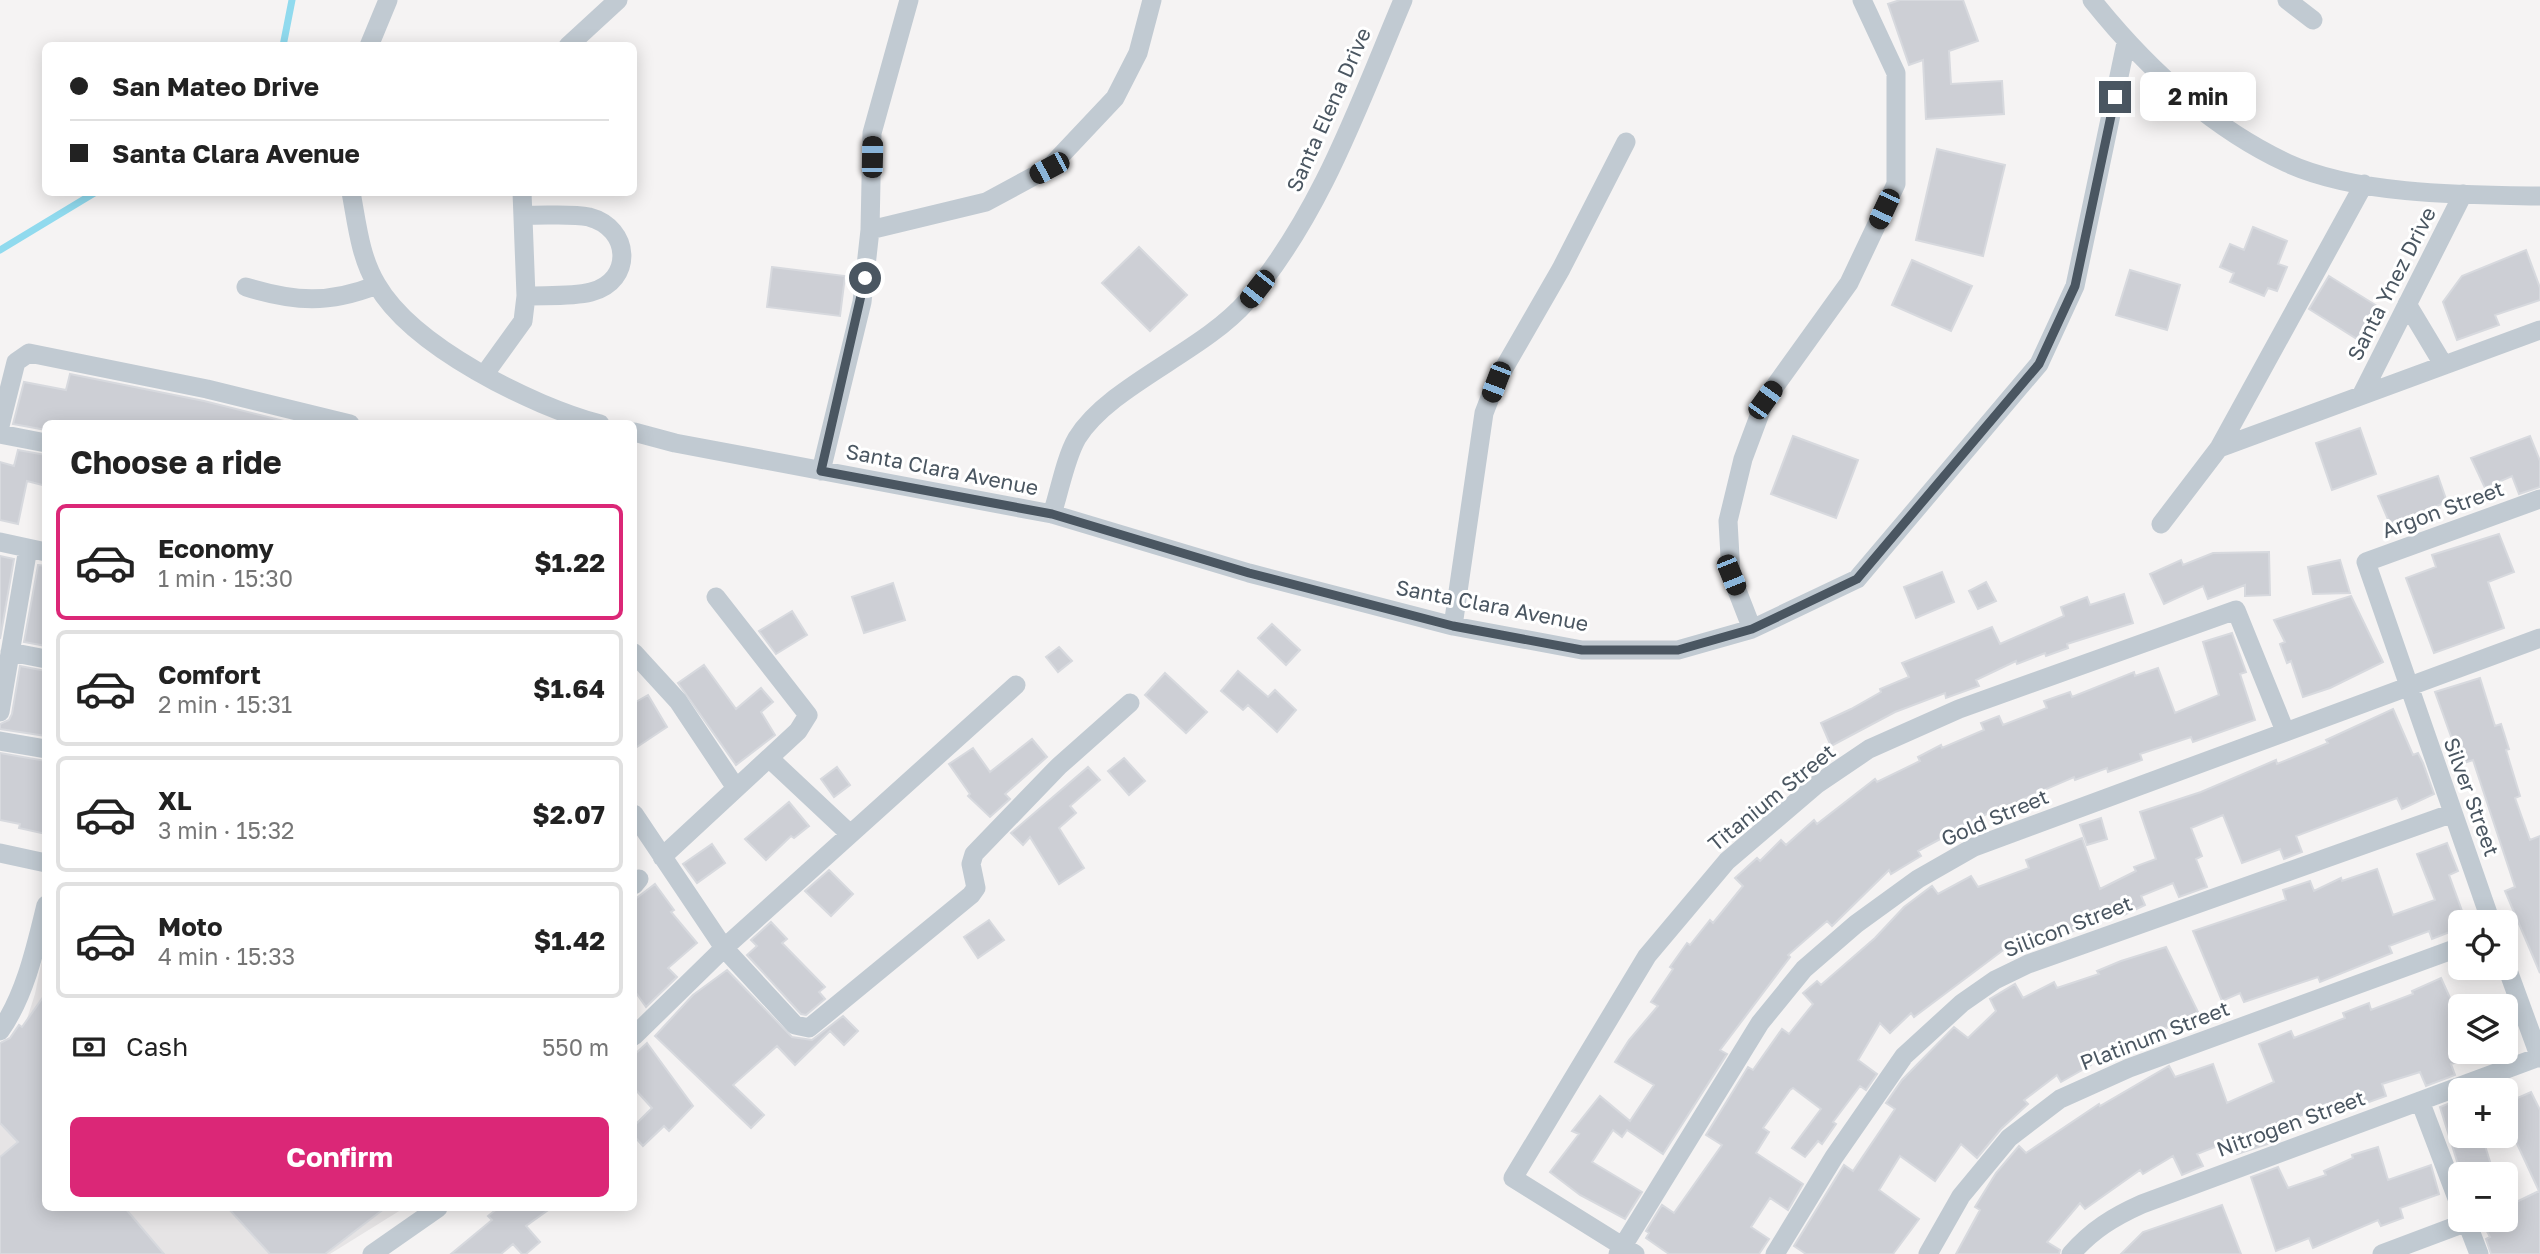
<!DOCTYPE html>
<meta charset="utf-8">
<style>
:root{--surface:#fff;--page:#f2f2f2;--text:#222;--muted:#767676;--line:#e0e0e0;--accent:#db2777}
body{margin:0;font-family:"Golos Text",sans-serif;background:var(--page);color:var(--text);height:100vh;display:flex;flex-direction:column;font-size:26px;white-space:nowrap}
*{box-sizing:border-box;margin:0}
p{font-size:23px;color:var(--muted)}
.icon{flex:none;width:38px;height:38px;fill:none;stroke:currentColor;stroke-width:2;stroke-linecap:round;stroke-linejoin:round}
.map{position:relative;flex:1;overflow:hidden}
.details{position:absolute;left:42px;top:420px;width:595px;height:791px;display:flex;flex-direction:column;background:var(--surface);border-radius:10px;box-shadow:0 4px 18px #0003}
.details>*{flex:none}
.hud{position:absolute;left:42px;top:42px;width:595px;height:154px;border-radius:10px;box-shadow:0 4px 18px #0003;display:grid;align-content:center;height:154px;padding:0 28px;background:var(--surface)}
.fabs{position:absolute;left:2448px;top:910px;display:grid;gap:14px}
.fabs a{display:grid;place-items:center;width:70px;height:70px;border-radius:10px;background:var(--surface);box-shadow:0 4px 18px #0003;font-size:35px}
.end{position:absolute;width:32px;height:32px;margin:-16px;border:9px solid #4a5661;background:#fff;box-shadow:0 0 0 4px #fff}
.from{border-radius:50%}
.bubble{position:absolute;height:49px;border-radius:10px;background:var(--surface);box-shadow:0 4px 18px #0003;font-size:23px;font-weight:700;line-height:49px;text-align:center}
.car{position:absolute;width:21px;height:42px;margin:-21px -10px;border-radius:9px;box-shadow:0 0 5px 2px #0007;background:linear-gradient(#222 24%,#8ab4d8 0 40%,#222 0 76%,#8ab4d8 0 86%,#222 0)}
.hud b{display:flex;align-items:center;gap:24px;height:66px;font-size:26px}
.hud b+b{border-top:2px solid var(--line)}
.hud i{width:18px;height:18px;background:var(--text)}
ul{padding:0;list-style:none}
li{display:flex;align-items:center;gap:21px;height:116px;margin:0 14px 10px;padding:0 14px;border:4px solid var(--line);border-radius:10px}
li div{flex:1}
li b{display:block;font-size:26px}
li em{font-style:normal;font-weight:700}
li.active{border-color:var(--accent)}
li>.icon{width:63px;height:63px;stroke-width:1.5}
h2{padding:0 28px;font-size:32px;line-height:84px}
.pay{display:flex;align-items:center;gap:18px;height:77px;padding:0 28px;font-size:26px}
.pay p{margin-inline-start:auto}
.action{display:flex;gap:14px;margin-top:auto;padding:14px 28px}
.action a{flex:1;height:80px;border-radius:10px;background:var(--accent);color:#fff;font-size:28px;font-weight:700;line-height:80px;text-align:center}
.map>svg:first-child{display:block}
.education{fill:#e6e4e5}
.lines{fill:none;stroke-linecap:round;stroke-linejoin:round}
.stream{stroke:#90daee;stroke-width:7}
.building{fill:#cdcfd5;stroke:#d7d9de;stroke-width:2}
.minor{stroke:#c1cad2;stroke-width:19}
.route{stroke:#4a5661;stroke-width:9}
.labels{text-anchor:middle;stroke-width:6;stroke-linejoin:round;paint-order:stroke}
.street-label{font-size:21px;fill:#4a5661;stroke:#fff}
</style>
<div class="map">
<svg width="2540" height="1254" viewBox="0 0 2540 1254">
<rect width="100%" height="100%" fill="#f5f3f3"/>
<!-- education -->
<path class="education" d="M45,945L46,1208H404L330,1254H0V1056L25,1025L35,994Z"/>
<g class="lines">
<!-- stream -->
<path class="stream" d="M283,46L292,0
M0,250L96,192"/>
</g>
<!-- building -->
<path class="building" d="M1900,0H1963L1978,41L1949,51L1951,84L2002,81L2004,114L1926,119L1923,60L1909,65L1888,4Z
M1937,149L2005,165L1983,256L1916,240Z
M2253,227L2287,241L2278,264L2287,267L2277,291L2268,288L2264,296L2230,282L2234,273L2220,267L2230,244L2244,250Z
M1139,247L1187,295L1150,331L1102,283Z
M2526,250L2540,288V300L2495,315L2499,325L2457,340L2443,302L2462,276Z
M1912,260L1972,286L1951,331L1892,305Z
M772,267L845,276L840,316L767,307Z
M2130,270L2180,285L2167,330L2116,315Z
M2329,276L2377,306L2357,339L2309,309Z
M70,374L204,401L296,424H46V430L13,424L24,382L66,390Z
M2360,428L2376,474L2332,490L2316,443Z
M1793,436L1858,460L1836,518L1771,494Z
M2530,436L2540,461V487L2519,494L2512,476L2485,488L2471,458Z
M18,450L46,455V486L27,481L18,524L0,520V462L14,466Z
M2438,476L2447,502L2390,524L2378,496Z
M2499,534L2514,572L2488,582L2504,628L2434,653L2406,578L2436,567L2432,555Z
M2269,552L2270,595L2245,596V585L2208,599L2203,586L2164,604L2150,574L2181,560L2183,565L2213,553Z
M0,556L14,559L0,639Z
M2340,560L2350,593L2313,594L2308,567Z
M38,565L46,566V646L24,642Z
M1942,572L1954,602L1916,618L1904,587Z
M1986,582L1996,601L1978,609L1969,591Z
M893,583L905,620L864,633L852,597Z
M2124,594L2133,623L2067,644L2068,648L2046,656L2045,653L2017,664L2016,661L1976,680L1979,686L1946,698L1945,693L1895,712L1831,746L1821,723L1851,709L1881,692L1880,689L1909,677L1902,663L1992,627L2000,644L2064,616L2061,607L2087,597L2090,605Z
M2351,596L2383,662L2330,688L2303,697L2291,661L2287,663L2280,644L2285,642L2274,620Z
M792,611L807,635L776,654L759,631Z
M1272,624L1300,650L1286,665L1258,638Z
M2232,633L2246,672L2240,674L2255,720L2193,742L2191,737L2140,754L2142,760L2108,772L2107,768L2075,780L2074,777L2021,800L2023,805L2001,815L1997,810L1992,811L1918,851L1921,856L1891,874L1889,870L1832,926L1827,921L1788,955L1790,957L1720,1050L1727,1054L1663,1154L1627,1130L1622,1137L1613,1130L1592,1162L1642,1192L1625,1219L1580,1195L1550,1172L1579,1134L1572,1131L1600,1096L1630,1121L1654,1085L1615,1062L1629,1040L1658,1006L1651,1002L1673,969L1670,967L1687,943L1690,945L1710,920L1713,923L1743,886L1735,878L1757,858L1760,861L1781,840L1786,845L1814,820L1817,824L1875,779L1877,782L1920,761L1918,757L1941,745L1942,748L1984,730L1981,723L1999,716L2003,725L2047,708L2044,701L2070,692L2072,697L2134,672L2135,676L2158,668L2175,713L2219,695L2203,642Z
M1059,647L1072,661L1058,672L1046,657Z
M704,665L736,709L761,688L773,702L761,712L775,735L736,765L678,683Z
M20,666L46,671V736L0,729V724L9,720L12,714Z
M1238,671L1268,697L1275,690L1296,710L1277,732L1248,705L1243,710L1221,691Z
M1165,673L1207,712L1186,733L1145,695Z
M2480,678L2495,726L2501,724L2509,749L2506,750L2520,796L2515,798L2530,840L2540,836V973L2505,891L2515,887L2473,760L2461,764L2435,692Z
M648,695L667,727L634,749V703Z
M2393,709L2413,755L2418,753L2423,763L2434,794L2402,809L2397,798L2296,836L2302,852L2284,859L2280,849L2242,863L2223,815L2191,828L2202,856L2196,859L2207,887L2179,897L2173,883L2141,896L2145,905L2122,916L2118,907L2078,922L2081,928L2054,939L2051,931L2023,943L2018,939L1914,1017L1911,1013L1890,1033L1880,1023L1858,1060L1877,1074L1866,1090L1860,1086L1833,1122L1836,1124L1822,1144L1818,1141L1805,1157L1792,1148L1821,1109L1793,1088L1790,1090L1763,1128L1769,1132L1756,1153L1803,1184L1788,1210L1770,1198L1751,1227L1769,1239L1759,1254H1669L1646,1238L1649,1233L1646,1231L1662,1205L1674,1213L1722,1145L1706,1135L1748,1067L1753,1070L1782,1029L1789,1034L1813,1004L1803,993L1817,981L1821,985L1875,938L1904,907L1932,886L1938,894L1971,876L1978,887L2029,868L2026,860L2082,838L2100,889L2136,871L2134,867L2156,859L2140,812L2201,792L2276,760L2277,764L2328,743L2326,740Z
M1032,739L1047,757L1005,794L1010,799L990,817L968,796L970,794L949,764L973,748L990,772Z
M0,753L46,761V834L19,828L20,824L0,820Z
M1124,758L1145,781L1129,795L1108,771Z
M837,767L850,785L834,797L821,779Z
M1088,767L1100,780L1070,806L1076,813L1059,828L1084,868L1059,884L1030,837L1023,845L1011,833Z
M789,802L809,826L794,838L791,836L766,860L745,839Z
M2101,818L2107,839L2087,845L2080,825Z
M2447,843L2458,871L2449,875L2466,922H2460V928L2432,939L2429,931L2389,946L2392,953L2320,982L2318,977L2244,1002L2240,993L2222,1001L2193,931L2286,900L2283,890L2310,881L2314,891L2341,878L2342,881L2377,869L2393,915L2435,900L2417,854Z
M712,844L725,863L697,883L683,864Z
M829,870L853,894L831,916L805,891Z
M655,884L674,910L671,912L697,943L668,968L677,977L646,1007L634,990V900Z
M989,920L1004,940L978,958L964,937Z
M771,922L787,939L782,943L825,987L819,992L825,999L806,1015L801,1014L747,955L757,946L751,940Z
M2166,947L2198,1012L2196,1013L2198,1021L2170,1029L2169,1027L2138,1038L2137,1036L2086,1057L2091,1065L2061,1082L2057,1075L2024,1100L2028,1104L2001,1129L1977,1158L1961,1144L1935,1181L1900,1156L1879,1190L1919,1219L1893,1254H1806L1794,1246L1844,1165L1853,1171L1895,1109L1886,1103L1902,1080L1954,1027L1968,1038L1996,1011L1990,999L2015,984L2023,998L2054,982L2057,988L2099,974L2097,971L2121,961Z
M727,970L792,1037L812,1040L843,1016L858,1031L844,1045L830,1031L795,1065L777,1046L733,1085L764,1115L751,1128L655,1036L693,995Z
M2441,978L2460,1020V1061L2451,1064L2455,1075L2426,1086L2420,1072L2382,1084L2386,1096L2358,1106L2354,1096L2327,1106L2326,1104L2288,1121L2290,1127L2265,1138L2268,1144L2237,1154L2230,1141L2197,1154L2203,1166L2182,1175L2173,1156L2143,1174L2140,1170L2085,1209L2080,1203L2047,1242L2060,1250L2059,1254H1956L1980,1210L1975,1207L1996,1173L2019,1146L2026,1153L2099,1104L2100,1106L2169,1066L2175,1077L2213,1064L2227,1103L2274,1082L2259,1044L2291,1031L2294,1038L2345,1018L2343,1013L2369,1003L2371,1010L2413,994L2412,991Z
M46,993V1208H125L164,1254H0V1157L18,1142L0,1123V1043L10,1038L19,1025L22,1027Z
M647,1043L693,1106L669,1131L664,1126L643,1146L634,1136V1126L652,1108L634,1088V1055Z
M2531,1092L2540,1110V1254H2491L2486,1239L2490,1237L2481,1220H2506V1207L2539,1191L2506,1120V1103Z
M2460,1099V1136H2482L2492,1168L2474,1174H2461L2440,1107Z
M2378,1147L2388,1180L2431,1165L2439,1194L2400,1208L2403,1218L2381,1226L2378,1220L2313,1248L2309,1238L2276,1251L2251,1177L2278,1167L2288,1188L2326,1175L2324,1171L2353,1158L2352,1155Z
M2222,1205L2241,1254H2121L2143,1232Z
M228,1208H385L325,1254H270Z
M498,1208H551L526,1226L540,1242L526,1254H522L513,1244L501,1254H451L492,1220L488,1216Z"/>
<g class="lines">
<!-- minor -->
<path class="minor" d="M2092,0C2144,65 2210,127 2287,163C2357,195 2464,195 2540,196
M2287,0L2313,20
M369,46L388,0
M568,46L618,0
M351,192C357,224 360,257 377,285C413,347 532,406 600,424
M524,215C544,216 570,213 589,217C631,228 634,281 591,292C571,297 546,295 526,296
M870,230L986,202L1049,168L1115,98L1138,53L1152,0
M246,287C295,302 329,304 377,285
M2407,304L2443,364
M484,375L523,321L526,296L522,192
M2362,394L2463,194
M0,426L16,362L29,353L207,389L350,424
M634,432L675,443L1052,514L1249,573L1453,626L1582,650H1678L1752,629L1857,579L2039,364L2075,286L2126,43
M0,434L46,443
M2219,448L2364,184
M821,471L862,302L870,230L872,133L909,0
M1052,514C1060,490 1065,459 1077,438C1110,385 1203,352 1247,301C1321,214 1359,104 1403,0
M2161,524L2219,448L2540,330
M0,542L46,552
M1453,626L1484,413L1496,382L1561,269L1626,142
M1752,629L1731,575L1728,521L1743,459L1765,400L1849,283L1896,184V73L1862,0
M10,652L46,659
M634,653L678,701L736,788
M0,712L28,548
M0,741L46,749
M769,758L850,834
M634,814L724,948L795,1025L809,1028L971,895L976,888L971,864L974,854L1059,766L1130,703
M0,853L46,863
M662,857L798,731L808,715L716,597
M634,885L639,879
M2491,922L2366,562L2540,499
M2506,965L2540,1058
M0,1031C25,996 36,946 46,905
M634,1036L724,948L1016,685
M2420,1101L2460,1206
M2466,1220L2479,1254
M372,1254L438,1208
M1618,1254L1760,1023L1804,969L1856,924L1918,879L1974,847L2540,638
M1635,1254L1513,1178L1647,956L1727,861L1816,785L1869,749L1959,709L2236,610L2285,731
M1775,1254L1834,1157L1904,1056L1962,1003L1995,980L2028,964L2453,813
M1928,1254L1961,1196L2009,1138L2060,1099L2129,1068L2460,947
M2071,1254C2092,1230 2113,1217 2142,1204L2539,1057
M2382,1254L2467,1222"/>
</g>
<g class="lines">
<!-- route -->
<path class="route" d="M865,278L821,471L1052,514L1249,573L1453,626L1582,650H1678L1752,629L1857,579L2039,364L2075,286L2115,97"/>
</g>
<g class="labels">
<!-- street labels -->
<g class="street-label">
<text transform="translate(1329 110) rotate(-66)" y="7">Santa Elena Drive</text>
<text transform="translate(2392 284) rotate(-63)" y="7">Santa Ynez Drive</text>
<text transform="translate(942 470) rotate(11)" y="7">Santa Clara Avenue</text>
<text transform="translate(2443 510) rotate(-20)" y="7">Argon Street</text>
<text transform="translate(1492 606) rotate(11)" y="7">Santa Clara Avenue</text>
<text transform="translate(2471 797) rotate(70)" y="7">Silver Street</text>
<text transform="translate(1772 798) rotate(-39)" y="7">Titanium Street</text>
<text transform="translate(1995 818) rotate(-23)" y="7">Gold Street</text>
<text transform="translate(2068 927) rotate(-21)" y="7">Silicon Street</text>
<text transform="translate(2155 1036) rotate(-21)" y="7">Platinum Street</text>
<text transform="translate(2291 1124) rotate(-20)" y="7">Nitrogen Street</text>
</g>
</g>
</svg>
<div class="fabs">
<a><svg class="icon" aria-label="locate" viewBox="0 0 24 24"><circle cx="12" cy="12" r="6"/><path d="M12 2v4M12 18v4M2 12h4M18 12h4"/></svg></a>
<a><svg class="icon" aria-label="layers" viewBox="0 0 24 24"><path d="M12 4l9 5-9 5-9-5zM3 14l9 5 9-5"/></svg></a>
<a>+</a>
<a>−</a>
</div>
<i class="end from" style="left:865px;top:278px"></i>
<i class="end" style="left:2115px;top:97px"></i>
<div class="bubble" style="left:2140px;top:72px;width:116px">2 min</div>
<i class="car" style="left:872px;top:157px;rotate:1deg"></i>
<i class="car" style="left:1049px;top:168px;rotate:242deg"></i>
<i class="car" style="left:1884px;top:209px;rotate:205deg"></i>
<i class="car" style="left:1257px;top:289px;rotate:218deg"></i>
<i class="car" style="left:1496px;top:382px;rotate:201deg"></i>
<i class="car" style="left:1765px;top:400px;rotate:36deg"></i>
<i class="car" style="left:1731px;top:575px;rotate:158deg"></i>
<div class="hud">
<b><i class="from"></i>San Mateo Drive</b>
<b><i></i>Santa Clara Avenue</b>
</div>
<section class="details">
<h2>Choose a ride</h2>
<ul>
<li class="active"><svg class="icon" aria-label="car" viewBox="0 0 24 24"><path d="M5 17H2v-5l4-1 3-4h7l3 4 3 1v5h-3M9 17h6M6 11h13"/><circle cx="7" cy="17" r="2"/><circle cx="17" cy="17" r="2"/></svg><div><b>Economy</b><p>1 min · 15:30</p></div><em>$1.22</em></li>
<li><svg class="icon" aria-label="car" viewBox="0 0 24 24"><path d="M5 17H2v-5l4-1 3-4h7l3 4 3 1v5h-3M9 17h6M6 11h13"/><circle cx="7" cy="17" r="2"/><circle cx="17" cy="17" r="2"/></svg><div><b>Comfort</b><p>2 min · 15:31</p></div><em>$1.64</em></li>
<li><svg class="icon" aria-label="car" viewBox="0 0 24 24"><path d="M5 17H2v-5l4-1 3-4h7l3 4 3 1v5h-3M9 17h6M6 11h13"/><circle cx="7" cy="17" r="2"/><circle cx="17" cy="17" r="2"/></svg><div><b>XL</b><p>3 min · 15:32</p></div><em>$2.07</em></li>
<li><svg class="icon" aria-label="car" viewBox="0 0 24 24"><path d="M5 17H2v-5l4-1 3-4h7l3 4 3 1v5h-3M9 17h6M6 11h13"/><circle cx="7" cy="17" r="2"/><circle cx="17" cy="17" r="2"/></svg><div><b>Moto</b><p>4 min · 15:33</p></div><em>$1.42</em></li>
</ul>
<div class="pay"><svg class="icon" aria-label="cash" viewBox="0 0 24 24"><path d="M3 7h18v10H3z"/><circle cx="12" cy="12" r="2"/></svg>Cash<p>550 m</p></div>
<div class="action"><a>Confirm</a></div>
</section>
</div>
